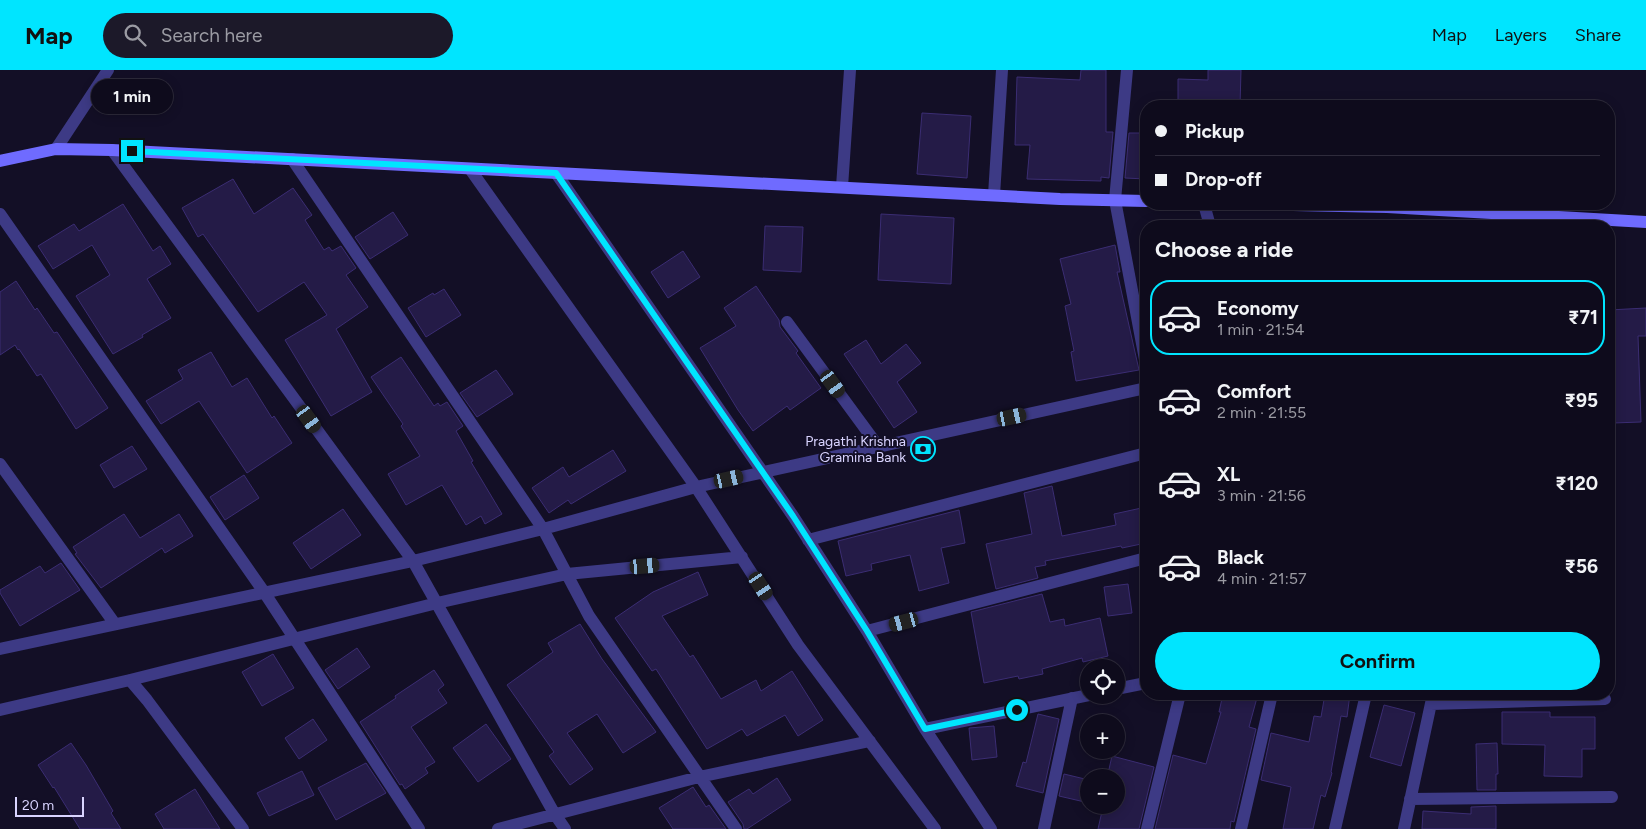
<!DOCTYPE html>
<meta charset="utf-8">
<style>
:root{--surface:#0e0b1c;--page:#1c1929;--text:#f1f3f6;--muted:#9b9ba3;--line:#2e2b3b;--accent:#00e5ff}
body{margin:0;font-family:Figtree,sans-serif;background:var(--page);color:var(--text);height:100vh;display:flex;flex-direction:column;font-size:19px;white-space:nowrap}
*{box-sizing:border-box;margin:0}
p{font-size:16px;color:var(--muted)}
.icon{flex:none;width:28px;height:28px;fill:none;stroke:currentColor;stroke-width:2;stroke-linecap:round;stroke-linejoin:round}
.map{position:relative;flex:1;overflow:hidden}
.drawer{position:absolute;left:1140px;top:150px;width:475px;height:480px;display:flex;flex-direction:column;background:var(--surface);border-radius:20px;box-shadow:0 2px 12px #0003,0 0 0 1px var(--line)}
.drawer>*{flex:none}
.banner{position:absolute;left:1140px;top:30px;width:475px;height:110px;border-radius:20px;box-shadow:0 2px 12px #0003,0 0 0 1px var(--line);display:grid;align-content:center;height:110px;padding:0 15px;background:var(--surface)}
.buttons{position:absolute;left:1080px;top:589px;display:grid;gap:10px}
.buttons a{display:grid;place-items:center;width:45px;height:45px;border-radius:50%;background:var(--surface);box-shadow:0 2px 12px #0003,0 0 0 1px var(--line);font-size:25px}
.scale{position:absolute;left:15px;bottom:12px;width:69px;box-sizing:border-box;padding-left:5px;border:2px solid #d9d4ff;border-top:0;font-size:14px;line-height:18px;white-space:nowrap;color:#d9d4ff;-webkit-text-stroke:4px #130f26;paint-order:stroke}
.end{position:absolute;width:22px;height:22px;margin:-11px;border:6px solid #00e5ff;background:#111;box-shadow:0 0 0 2px #111}
.from{border-radius:50%}
.bubble{position:absolute;height:35px;border-radius:18px;background:var(--surface);box-shadow:0 2px 12px #0003,0 0 0 1px var(--line);font-size:16px;font-weight:700;line-height:35px;text-align:center}
.car{position:absolute;width:15px;height:30px;margin:-15px -8px;border-radius:6px;box-shadow:0 0 4px 1px #0007;background:linear-gradient(#222 24%,#8ab4d8 0 40%,#222 0 76%,#8ab4d8 0 86%,#222 0)}
.banner b{display:flex;align-items:center;gap:18px;height:48px;font-size:19px}
.banner b+b{border-top:1px solid var(--line)}
.banner i{width:12px;height:12px;background:var(--text)}
ul{padding:0;list-style:none}
li{display:flex;align-items:center;gap:15px;height:75px;margin:0 10px 8px;padding:0 5px;border:2px solid transparent;border-radius:20px}
li div{flex:1}
li b{display:block;font-size:19px}
li em{font-style:normal;font-weight:700}
li.on{border-color:var(--accent)}
li>.icon{width:45px;height:45px;stroke-width:1.5}
h2{padding:0 15px;font-size:22px;line-height:60px}
.cta{display:flex;gap:10px;margin-top:auto;padding:10px 15px}
.cta a{flex:1;height:58px;border-radius:30px;background:var(--accent);color:#111;font-size:20px;font-weight:700;line-height:58px;text-align:center}
header{display:flex;align-items:center;gap:30px;box-sizing:border-box;height:70px;padding:0 25px;background:var(--accent);color:#111}
header strong{font-size:24px}
nav{display:flex;gap:28px;margin-inline-start:auto;font-size:18px}
.search{width:350px;height:45px;background:var(--page);display:flex;align-items:center;gap:12px;box-sizing:border-box;padding:0 18px;border-radius:28px;color:var(--muted);font-size:19px}
.map>svg:first-child{display:block}
.building{fill:#241b47;stroke:#3b2d73}
.lines{fill:none;stroke-linecap:round;stroke-linejoin:round}
.minor{stroke:#3d3a85;stroke-width:12}
.secondary{stroke:#6f6bff;stroke-width:12}
.route{stroke:#00e5ff;stroke-width:6}
.labels{text-anchor:middle;stroke-width:4;stroke-linejoin:round;paint-order:stroke}
.poi-label{font-size:14px;fill:#d9d4ff;stroke:#130f26;text-anchor:end}
</style>
<header>
<strong>Map</strong>
<div class="search"><svg class="icon" aria-label="search" viewBox="0 0 24 24"><circle cx="10" cy="10" r="6"/><path d="M15 15l6 6"/></svg>Search here</div>
<nav><a>Map</a><a>Layers</a><a>Share</a></nav>
</header>
<div class="map">
<svg width="1646" height="759" viewBox="0 0 1646 759">
<rect width="100%" height="100%" fill="#130f26"/>
<!-- building -->
<path class="building" d="M1081,0H1106V62H1113L1109,108L1101,107V111L1027,109L1030,75H1015L1017,7L1080,10Z
M1208,0H1241L1240,36L1178,34V9L1208,10Z
M922,43L971,46L967,108L917,104Z
M1129,63H1146V109L1125,108Z
M233,109L254,144L293,118L312,145L305,150L324,180L329,177L332,181L341,176L356,198L346,205L368,237L336,259L372,322L331,346L285,270L327,245L304,212L258,242L203,164L198,167L182,138Z
M123,134L153,181L160,176L171,194L147,209L171,248L142,265L143,267L113,284L76,226L110,205L92,175L53,199L38,176L74,154L79,161Z
M393,142L408,165L370,189L355,167Z
M881,144L954,148L951,214L878,210Z
M765,156L803,157L801,202L763,200Z
M1115,175L1120,202H1117L1139,300L1076,311L1071,282L1074,281L1065,236L1071,234L1060,189Z
M683,181L700,207L668,228L651,202Z
M16,211L35,240L37,238L54,263L57,262L108,338L76,359L41,304L37,306L19,279L18,280L15,275L0,285V222Z
M756,216L779,250L780,257L798,281L796,283L821,318L790,340L787,336L753,361L738,340L700,278L736,256L724,238Z
M444,219L461,245L426,267L408,238L433,223L434,225Z
M1646,238V266H1638L1641,352L1613,353L1611,279L1609,240Z
M866,270L881,294L906,274L921,293L897,312L917,342L894,358L844,284Z
M211,282L232,317L247,308L272,348L274,346L292,373L247,403L199,331L161,354L146,331L183,309L178,300Z
M401,287L434,336L438,333L440,336L447,332L463,356L456,361L473,391L471,392L502,444L485,454L481,446L466,455L442,415L406,435L388,404L420,386L401,356L403,354L371,307Z
M496,300L513,324L477,347L460,323Z
M132,376L147,399L114,418L100,395Z
M613,380L626,401L571,434L568,430L549,443L532,418L563,397L569,407Z
M244,405L259,428L225,450L210,427Z
M1052,416L1062,466L1116,455L1114,444L1146,437V473L1122,478L1121,476L1045,491L1046,495L1035,497L1038,508L996,519L986,474L1032,464L1024,423Z
M343,439L361,465L311,499L293,473Z
M959,440L965,473L941,478L949,513L919,521L910,485L871,494L872,500L846,506L838,471Z
M124,444L140,468L179,444L193,466L165,483L162,478L101,518L75,484L77,483L73,477Z
M61,493L80,520L20,556L0,523V520L40,496L45,503Z
M698,502L708,525L662,546L690,587L693,585L721,629L756,610L761,621L792,601L823,650L798,666L785,645L747,666L742,659L707,679L656,599L652,601L615,548L653,522Z
M1128,514L1132,543L1108,546L1104,517Z
M1042,524L1050,552L1064,549L1065,556L1100,548L1108,586L1083,592L1082,588L1042,599L1043,604L1019,609L1018,606L984,613L971,542Z
M580,554L602,589L656,662L623,683L597,644L567,663L593,699L570,715L549,686L554,682L507,615L553,582L548,573Z
M357,578L370,597L338,619L325,600Z
M273,584L294,618L262,636L242,602Z
M434,600L444,615L438,620L447,633L411,657L435,692L425,698L428,703L405,719L402,714L400,715L360,652L396,628L395,626Z
M1223,624H1258L1249,657L1256,659L1234,752L1231,751L1230,759H1155L1173,685L1206,694L1221,642H1219Z
M1325,624H1350L1347,647L1341,646L1331,702L1332,703L1325,727L1321,725L1313,759H1283L1291,717L1261,710L1271,663L1309,672L1314,646L1321,647Z
M1384,635L1415,643L1401,696L1370,687Z
M1502,642H1550V647H1595V679H1582V707L1544,706L1545,675L1502,674Z
M1038,644L1059,649L1043,723L1016,716L1023,692L1026,693Z
M313,649L327,670L299,689L285,668Z
M486,654L511,689L478,712L453,678Z
M994,656L997,687L972,690L969,658Z
M71,673L86,695L113,741L111,743L121,759H80L54,717L53,718L38,695Z
M1497,673L1498,704H1496V720H1477L1476,674Z
M1112,686L1154,697L1139,759H1098L1103,737L1095,735H1116V708H1107Z
M366,693L386,723L336,750L318,718Z
M302,701L314,725L269,746L257,723Z
M1064,704L1089,710V733L1059,726Z
M777,708L791,730L747,759H744L743,754L728,732L749,719L753,724Z
M693,717L706,737L709,735L726,759H673L659,738Z
M195,719L220,759H164L155,744Z
M1496,736V759H1422L1423,741L1471,744V737Z"/>
<g class="lines">
<!-- minor -->
<path class="minor" d="M1127,0L1115,130L1146,295
M56,79L108,0
M112,80L413,491L554,743L565,759
M292,89L543,459L589,546L736,759
M470,99L696,417L798,575L935,759
M556,103L793,446L867,561L925,659L991,759
M842,117L850,0
M994,125L1002,0
M1204,134L1210,156
M0,144L264,522L419,759
M787,252L878,376
M0,394L115,554
M808,470L1146,383
M867,561L1146,488
M0,579L413,491L543,459L696,417L1146,318
M130,610L147,630L243,759
M1116,619L1146,613
M1431,634L1605,629
M0,640L130,610L437,533L567,504L742,487
M925,659L1089,625
M1410,729L1612,727
M498,759L699,707L870,671
M1044,759L1072,628
M1147,759L1180,624
M1241,759L1272,624
M1335,759L1366,624
M1404,759L1433,624"/>
<!-- secondary -->
<path class="secondary" d="M0,91L56,79L112,80L1060,129L1146,131
M1248,134L1387,137L1646,152"/>
</g>
<g class="lines">
<!-- route -->
<path class="route" d="M132,81L556,103L793,446L867,561L925,659L1017,640"/>
</g>
<!-- icons -->
<defs>
<symbol id="bank-ring" viewBox="-11 -11 22 22"><circle r="9.5" fill="#130f26" stroke="#00e5ff" stroke-width="1.5"/><path d="M-6-4H6V4H-6ZM0-2.3a2.3 2.3 0 1 0 0 4.6a2.3 2.3 0 1 0 0-4.6Z" fill="#00e5ff"/></symbol>
</defs>
<g fill-rule="evenodd">
<use href="#bank-ring" x="909" y="365" width="28" height="28"/>
</g>
<g class="labels">
<!-- poi labels -->
<g class="poi-label">
<text x="906" y="376">Pragathi Krishna<tspan x="906" dy="16">Gramina Bank</tspan></text>
</g>
</g>
</svg>
<div class="buttons">
<a><svg class="icon" aria-label="locate" viewBox="0 0 24 24"><circle cx="12" cy="12" r="6"/><path d="M12 2v4M12 18v4M2 12h4M18 12h4"/></svg></a>
<a>+</a>
<a>−</a>
</div>
<div class="scale">20 m</div>
<i class="end from" style="left:1017px;top:640px"></i>
<i class="end" style="left:132px;top:81px"></i>
<div class="bubble" style="left:91px;top:9px;width:82px">1 min</div>
<i class="car" style="left:833px;top:314px;rotate:144deg"></i>
<i class="car" style="left:1012px;top:347px;rotate:78deg"></i>
<i class="car" style="left:309px;top:349px;rotate:144deg"></i>
<i class="car" style="left:729px;top:409px;rotate:77deg"></i>
<i class="car" style="left:645px;top:496px;rotate:85deg"></i>
<i class="car" style="left:761px;top:516px;rotate:147deg"></i>
<i class="car" style="left:904px;top:552px;rotate:255deg"></i>
<div class="banner">
<b><i class="from"></i>Pickup</b>
<b><i></i>Drop-off</b>
</div>
<section class="drawer">
<h2>Choose a ride</h2>
<ul>
<li class="on"><svg class="icon" aria-label="car" viewBox="0 0 24 24"><path d="M5 17H2v-5l4-1 3-4h7l3 4 3 1v5h-3M9 17h6M6 11h13"/><circle cx="7" cy="17" r="2"/><circle cx="17" cy="17" r="2"/></svg><div><b>Economy</b><p>1 min · 21:54</p></div><em>₹71</em></li>
<li><svg class="icon" aria-label="car" viewBox="0 0 24 24"><path d="M5 17H2v-5l4-1 3-4h7l3 4 3 1v5h-3M9 17h6M6 11h13"/><circle cx="7" cy="17" r="2"/><circle cx="17" cy="17" r="2"/></svg><div><b>Comfort</b><p>2 min · 21:55</p></div><em>₹95</em></li>
<li><svg class="icon" aria-label="car" viewBox="0 0 24 24"><path d="M5 17H2v-5l4-1 3-4h7l3 4 3 1v5h-3M9 17h6M6 11h13"/><circle cx="7" cy="17" r="2"/><circle cx="17" cy="17" r="2"/></svg><div><b>XL</b><p>3 min · 21:56</p></div><em>₹120</em></li>
<li><svg class="icon" aria-label="car" viewBox="0 0 24 24"><path d="M5 17H2v-5l4-1 3-4h7l3 4 3 1v5h-3M9 17h6M6 11h13"/><circle cx="7" cy="17" r="2"/><circle cx="17" cy="17" r="2"/></svg><div><b>Black</b><p>4 min · 21:57</p></div><em>₹56</em></li>
</ul>
<div class="cta"><a>Confirm</a></div>
</section>
</div>
